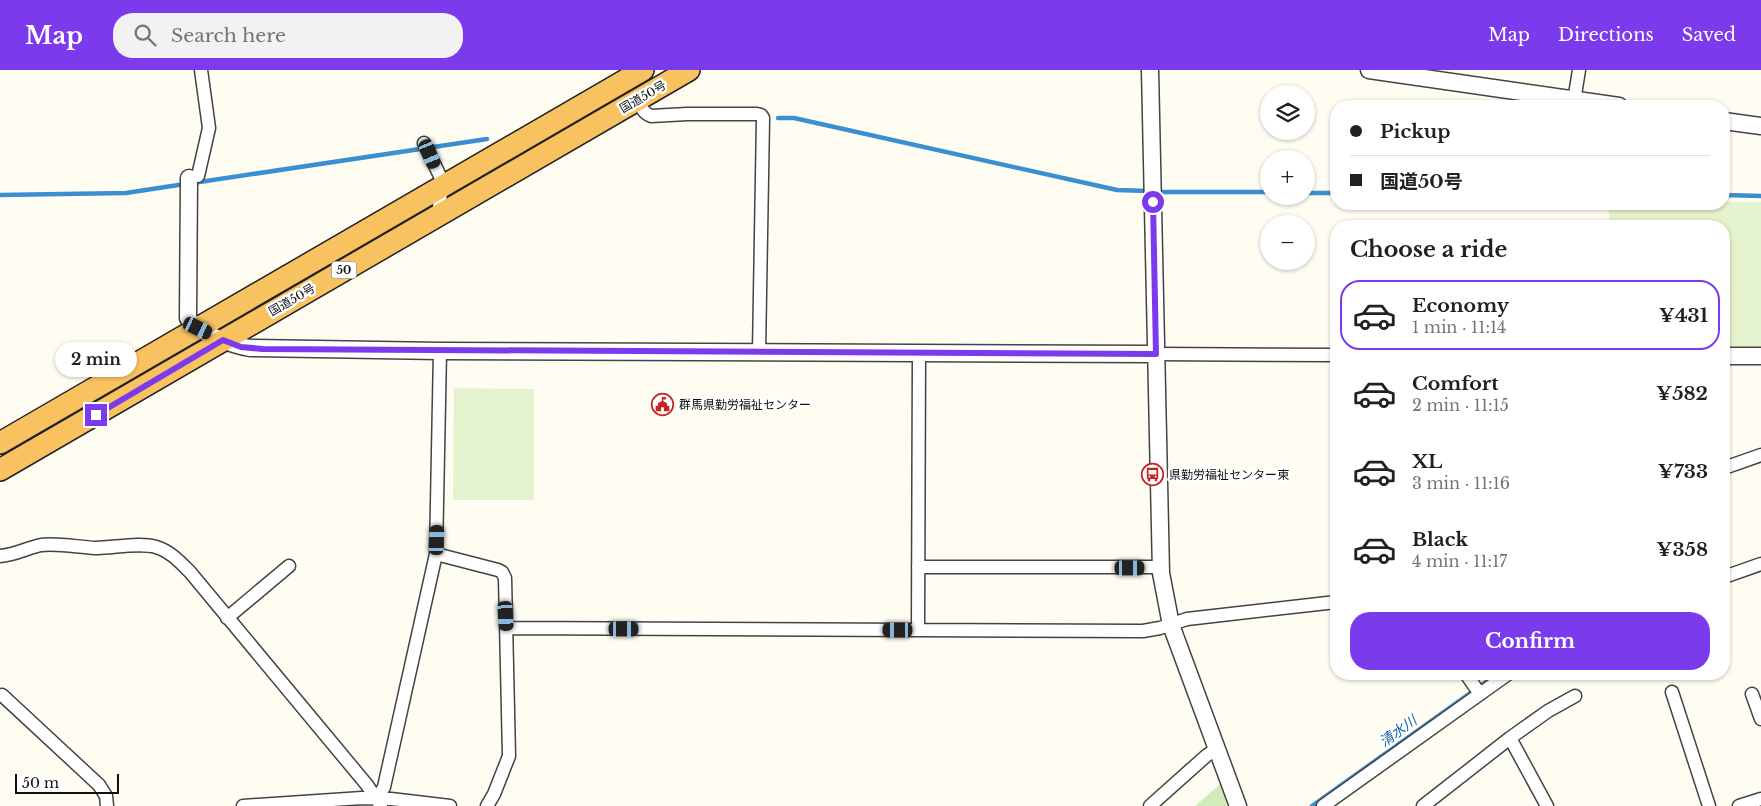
<!DOCTYPE html>
<meta charset="utf-8">
<style>
:root{--surface:#fff;--page:#f2f2f2;--text:#202124;--muted:#757577;--line:#e0e0e0;--accent:#7c3aed}
body{margin:0;font-family:"Libre Baskerville","Noto Sans JP",serif;background:var(--page);color:var(--text);height:100vh;display:flex;flex-direction:column;font-size:19px;white-space:nowrap}
*{box-sizing:border-box;margin:0}
p{font-size:16px;color:var(--muted)}
.icon{flex:none;width:28px;height:28px;fill:none;stroke:currentColor;stroke-width:2;stroke-linecap:round;stroke-linejoin:round}
.map{position:relative;flex:1;overflow:hidden}
.side{position:absolute;left:1330px;top:150px;width:400px;height:460px;display:flex;flex-direction:column;background:var(--surface);border-radius:20px;box-shadow:0 1px 4px #0004}
.side>*{flex:none}
.guide{position:absolute;left:1330px;top:30px;width:400px;height:110px;border-radius:20px;box-shadow:0 1px 4px #0004;display:grid;align-content:center;height:110px;padding:0 20px;background:var(--surface)}
.fabs{position:absolute;left:1260px;top:15px;display:grid;gap:10px}
.fabs a{display:grid;place-items:center;width:55px;height:55px;border-radius:50%;background:var(--surface);box-shadow:0 1px 4px #0004;font-size:25px}
.scale{position:absolute;left:15px;bottom:12px;width:104px;box-sizing:border-box;padding-left:5px;border:2px solid #101010;border-top:0;font-size:14px;line-height:18px;white-space:nowrap;color:#101010;-webkit-text-stroke:4px #fff;paint-order:stroke}
.end{position:absolute;width:22px;height:22px;margin:-11px;border:6px solid #7c3aed;background:#fff;box-shadow:0 0 0 2px #fff}
.from{border-radius:50%}
.bubble{position:absolute;height:35px;border-radius:18px;background:var(--surface);box-shadow:0 1px 4px #0004;font-size:16px;font-weight:800;line-height:35px;text-align:center}
.car{position:absolute;width:15px;height:30px;margin:-15px -8px;border-radius:6px;box-shadow:0 0 4px 1px #0007;background:linear-gradient(#222 24%,#8ab4d8 0 40%,#222 0 76%,#8ab4d8 0 86%,#222 0)}
.guide b{display:flex;align-items:center;gap:18px;height:48px;font-size:19px}
.guide b+b{border-top:1px solid var(--line)}
.guide i{width:12px;height:12px;background:var(--text)}
ul{padding:0;list-style:none}
li{display:flex;align-items:center;gap:15px;height:70px;margin:0 10px 8px;padding:0 10px;border:2px solid transparent;border-radius:20px}
li div{flex:1}
li b{display:block;font-size:19px}
li em{font-style:normal;font-weight:800}
li.active{border-color:var(--accent)}
li>.icon{width:45px;height:45px;stroke-width:1.5}
h2{padding:0 20px;font-size:22px;line-height:60px}
.button{display:flex;gap:10px;margin-top:auto;padding:10px 20px}
.button a{flex:1;height:58px;border-radius:20px;background:var(--accent);color:#fff;font-size:20px;font-weight:800;line-height:58px;text-align:center}
header{display:flex;align-items:center;gap:30px;box-sizing:border-box;height:70px;padding:0 25px;background:var(--accent);color:#fff}
header strong{font-size:24px}
nav{display:flex;gap:28px;margin-inline-start:auto;font-size:18px}
.search{width:350px;height:45px;background:var(--page);display:flex;align-items:center;gap:12px;box-sizing:border-box;padding:0 18px;border-radius:20px;color:var(--muted);font-size:19px}
.map>svg:first-child{display:block}
.green{fill:#d2ebba}
.pitch{fill:#e4f2cd}
.lines{fill:none;stroke-linecap:round;stroke-linejoin:round}
.stream{stroke:#3b8fd0;stroke-width:4.5}
.minor-casing{stroke:#434343;stroke-width:15}
.tertiary-casing{stroke:#434343;stroke-width:19}
.trunk-casing{stroke:#212121;stroke-width:24}
.minor{stroke:#fff;stroke-width:12}
.tertiary{stroke:#fff;stroke-width:16}
.trunk{stroke:#f9c260;stroke-width:21}
.route{stroke:#7c3aed;stroke-width:6}
.labels{text-anchor:middle;stroke-width:5;stroke-linejoin:round;paint-order:stroke}
.shield{fill:#fff;stroke:#585858;stroke-width:1}
.shield-label{font-size:11px;font-weight:bold;fill:#101010}
.street-label{font-size:12px;fill:#101010;stroke:#fff}
.poi-label{font-size:12px;fill:#101010;stroke:#fff;text-anchor:start}
.water-label{font-size:14px;font-style:italic;fill:#1561a6;stroke:#fff}
</style>
<header>
<strong>Map</strong>
<div class="search"><svg class="icon" aria-label="search" viewBox="0 0 24 24"><circle cx="10" cy="10" r="6"/><path d="M15 15l6 6"/></svg>Search here</div>
<nav><a>Map</a><a>Directions</a><a>Saved</a></nav>
</header>
<div class="map">
<svg width="1761" height="736" viewBox="0 0 1761 736">
<rect width="100%" height="100%" fill="#fffdf2"/>
<!-- green -->
<path class="green" d="M1220,714L1228,736H1195Z"/>
<!-- pitch -->
<path class="pitch" d="M1724,132H1761V277L1724,276V156H1609V134H1724Z
M454,318L534,319V430H453Z"/>
<g class="lines">
<!-- stream -->
<path class="stream" d="M778,48H794L1117,120L1148,121
M193,113L487,69
M1156,122H1269
M1306,123H1336
M0,125L126,123L185,114
M1724,125L1761,126
M1312,736L1497,604"/>
<defs>
<path id="minor" d="M638,29C641,37 643,43 651,46L687,44H757L761,45L763,48L759,282
M1574,31L1579,0
M424,73L440,106L442,116L438,144
M198,106L209,58L201,0
M1155,284L1336,285
M1724,398L1761,385
M436,484L498,500L502,502L505,508L509,686L494,724L487,736
M0,486C15,485 27,478 41,475C58,473 77,477 95,478C114,478 139,472 156,477C170,481 180,492 190,502L367,715L381,736
M918,497H1161
M1724,507L1761,494
M227,548L289,496
M507,558L1143,561L1160,558L1187,549L1336,532
M918,560L919,283
M1466,604L1480,624
M1672,622L1709,736
M1752,624L1761,649
M2,625L99,715L106,726L107,736
M1510,668L1547,736
M377,729L384,717L436,484L440,281
M243,736L362,728L391,729L450,736
M1150,736L1206,686L1217,678
M1323,736L1508,604
M1423,736L1510,668L1548,641L1575,626
M1739,736L1761,729"/>
<path id="tertiary" d="M1150,0L1161,503L1171,555L1238,736
M1369,0L1619,36
M1724,51L1761,56
M189,108L188,248C197,263 233,275 250,278L440,281L1155,284
M1724,286H1761"/>
<path id="trunk" d="M0,373L643,0
M0,400L689,0"/>
</defs>
<!-- minor casing -->
<use href="#minor" class="minor-casing"/>
<!-- tertiary casing -->
<use href="#tertiary" class="tertiary-casing"/>
<!-- trunk casing -->
<use href="#trunk" class="trunk-casing"/>
<!-- minor -->
<use href="#minor" class="minor"/>
<!-- tertiary -->
<use href="#tertiary" class="tertiary"/>
<!-- trunk -->
<use href="#trunk" class="trunk"/>
</g>
<g class="lines">
<!-- route -->
<path class="route" d="M96,345L223,270L241,277L263,279L1156,284L1153,132"/>
</g>
<!-- icons -->
<defs>
<symbol id="civic-ring" viewBox="-11 -11 22 22"><circle r="9.5" fill="#fff" stroke="#c42425" stroke-width="1.5"/><path d="M-.6-6.5H3V-4.5H.6V-3L4-1V1h2V6H-6V1h2V-1L-.6-3ZM-1.2 2.5V6h2.4V2.5Z" fill="#c42425"/></symbol>
<symbol id="bus-ring" viewBox="-11 -11 22 22"><circle r="9.5" fill="#fff" stroke="#c42425" stroke-width="1.5"/><path d="M-5-6H5V4H4V6H2V4H-2V6H-4V4H-5ZM-3.5-4V0h7V-4ZM-3.5 1.2v1.5H-2V1.2ZM2 1.2v1.5H3.5V1.2Z" fill="#c42425"/></symbol>
</defs>
<g fill-rule="evenodd">
<use href="#civic-ring" x="650" y="322" width="25" height="25"/>
<use href="#bus-ring" x="1140" y="392" width="25" height="25"/>
</g>
<g class="labels">
<!-- shield labels -->
<rect class="shield" x="331.5" y="191.5" width="25" height="17" rx="4"/>
<g class="shield-label">
<text x="344" y="204">50</text>
</g>
<!-- street labels -->
<g class="street-label">
<text transform="translate(643 27) rotate(-30)" y="4">国道50号</text>
<text transform="translate(292 230) rotate(-30)" y="4">国道50号</text>
</g>
<!-- poi labels -->
<g class="poi-label">
<text x="679" y="339">群馬県勤労福祉センター</text>
<text x="1169" y="409">県勤労福祉センター東</text>
</g>
<!-- water labels -->
<g class="water-label">
<text transform="translate(1398 661) rotate(-36)" y="5">清水川</text>
</g>
</g>
</svg>
<div class="fabs">
<a><svg class="icon" aria-label="layers" viewBox="0 0 24 24"><path d="M12 4l9 5-9 5-9-5zM3 14l9 5 9-5"/></svg></a>
<a>+</a>
<a>−</a>
</div>
<div class="scale">50 m</div>
<i class="end from" style="left:1153px;top:132px"></i>
<i class="end" style="left:96px;top:345px"></i>
<div class="bubble" style="left:55px;top:272px;width:82px">2 min</div>
<i class="car" style="left:430px;top:84px;rotate:157deg"></i>
<i class="car" style="left:198px;top:258px;rotate:116deg"></i>
<i class="car" style="left:437px;top:470px;rotate:2deg"></i>
<i class="car" style="left:1130px;top:498px;rotate:90deg"></i>
<i class="car" style="left:506px;top:546px;rotate:176deg"></i>
<i class="car" style="left:624px;top:559px;rotate:90deg"></i>
<i class="car" style="left:898px;top:560px;rotate:270deg"></i>
<div class="guide">
<b><i class="from"></i>Pickup</b>
<b><i></i>国道50号</b>
</div>
<section class="side">
<h2>Choose a ride</h2>
<ul>
<li class="active"><svg class="icon" aria-label="car" viewBox="0 0 24 24"><path d="M5 17H2v-5l4-1 3-4h7l3 4 3 1v5h-3M9 17h6M6 11h13"/><circle cx="7" cy="17" r="2"/><circle cx="17" cy="17" r="2"/></svg><div><b>Economy</b><p>1 min · 11:14</p></div><em>¥431</em></li>
<li><svg class="icon" aria-label="car" viewBox="0 0 24 24"><path d="M5 17H2v-5l4-1 3-4h7l3 4 3 1v5h-3M9 17h6M6 11h13"/><circle cx="7" cy="17" r="2"/><circle cx="17" cy="17" r="2"/></svg><div><b>Comfort</b><p>2 min · 11:15</p></div><em>¥582</em></li>
<li><svg class="icon" aria-label="car" viewBox="0 0 24 24"><path d="M5 17H2v-5l4-1 3-4h7l3 4 3 1v5h-3M9 17h6M6 11h13"/><circle cx="7" cy="17" r="2"/><circle cx="17" cy="17" r="2"/></svg><div><b>XL</b><p>3 min · 11:16</p></div><em>¥733</em></li>
<li><svg class="icon" aria-label="car" viewBox="0 0 24 24"><path d="M5 17H2v-5l4-1 3-4h7l3 4 3 1v5h-3M9 17h6M6 11h13"/><circle cx="7" cy="17" r="2"/><circle cx="17" cy="17" r="2"/></svg><div><b>Black</b><p>4 min · 11:17</p></div><em>¥358</em></li>
</ul>
<div class="button"><a>Confirm</a></div>
</section>
</div>
